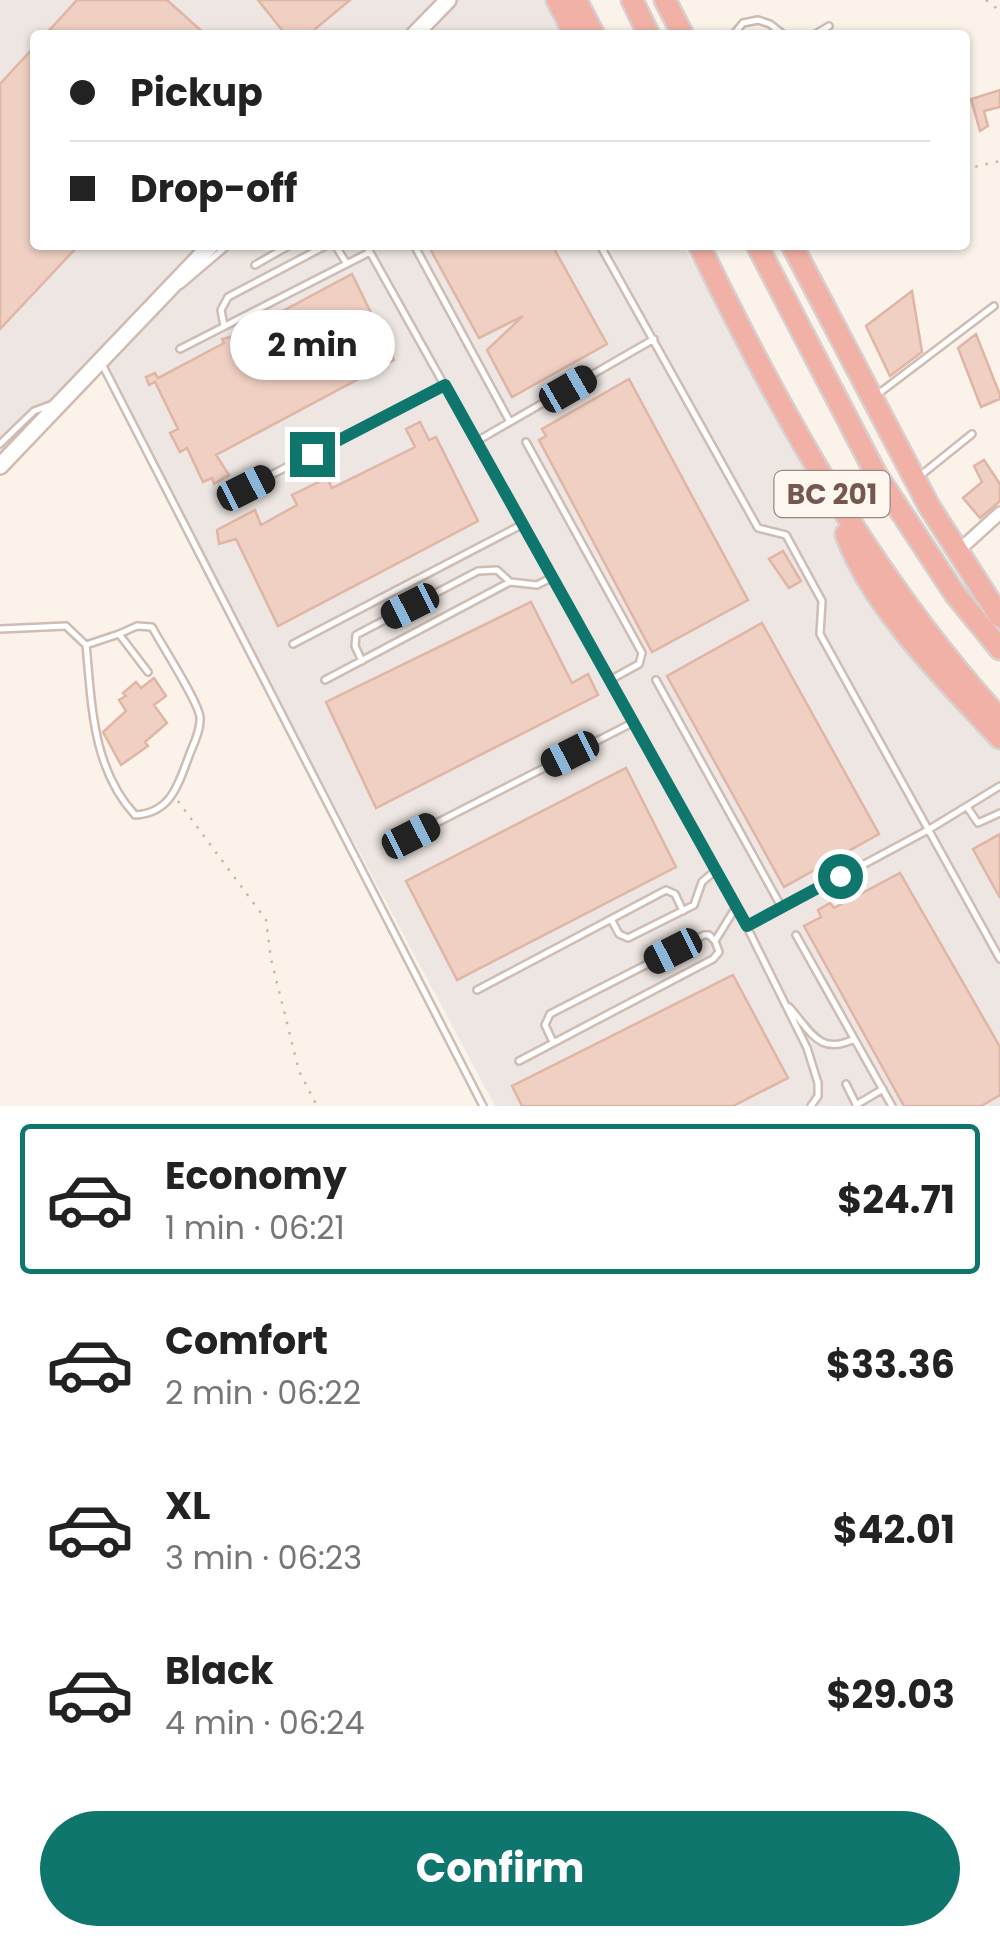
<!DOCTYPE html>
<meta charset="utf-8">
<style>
:root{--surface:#fff;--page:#f6f6f6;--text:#222;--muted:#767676;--line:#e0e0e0;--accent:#0f766e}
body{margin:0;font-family:Poppins,sans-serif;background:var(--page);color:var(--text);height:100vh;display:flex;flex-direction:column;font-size:38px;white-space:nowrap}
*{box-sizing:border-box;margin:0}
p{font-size:32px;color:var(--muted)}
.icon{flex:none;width:55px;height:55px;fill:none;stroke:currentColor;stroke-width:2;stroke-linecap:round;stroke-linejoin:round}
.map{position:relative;height:1106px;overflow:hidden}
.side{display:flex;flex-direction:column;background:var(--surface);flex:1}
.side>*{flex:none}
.hud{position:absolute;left:30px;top:30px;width:940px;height:220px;border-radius:10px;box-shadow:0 2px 8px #0004;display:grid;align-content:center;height:220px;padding:0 40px;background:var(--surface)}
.end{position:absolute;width:45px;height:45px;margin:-22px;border:12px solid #0f766e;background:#fff;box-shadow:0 0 0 5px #fff}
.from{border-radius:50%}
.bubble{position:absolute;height:70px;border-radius:35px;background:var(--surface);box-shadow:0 2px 8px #0004;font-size:32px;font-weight:700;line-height:70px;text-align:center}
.car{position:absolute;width:30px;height:60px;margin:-30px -15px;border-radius:12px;box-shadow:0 0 8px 2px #0007;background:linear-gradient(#222 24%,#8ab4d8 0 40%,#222 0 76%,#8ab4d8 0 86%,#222 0)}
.hud b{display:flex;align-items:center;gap:35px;height:95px;font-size:38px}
.hud b+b{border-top:2px solid var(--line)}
.hud i{width:25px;height:25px;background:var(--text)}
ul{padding:18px 0 0;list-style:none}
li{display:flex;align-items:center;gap:30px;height:150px;margin:0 20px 15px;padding:0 20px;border:5px solid transparent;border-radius:10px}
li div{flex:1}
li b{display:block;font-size:38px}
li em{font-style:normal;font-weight:700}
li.active{border-color:var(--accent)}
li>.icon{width:90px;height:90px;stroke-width:1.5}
.button{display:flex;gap:20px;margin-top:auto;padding:20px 40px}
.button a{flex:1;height:115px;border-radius:60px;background:var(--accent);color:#fff;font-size:40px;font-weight:700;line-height:115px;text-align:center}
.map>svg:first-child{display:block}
.industrial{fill:#ede6e2}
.building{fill:#efd0c3;stroke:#e0b5a5;stroke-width:2.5}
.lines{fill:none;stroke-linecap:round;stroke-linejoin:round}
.lane-casing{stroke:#cfbcb3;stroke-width:10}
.street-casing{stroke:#cfbcb3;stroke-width:16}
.secondary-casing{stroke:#d1bbb1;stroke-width:20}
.highway-casing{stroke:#d8d0ce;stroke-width:25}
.path{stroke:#d4b3a6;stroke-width:2.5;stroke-dasharray:2.5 8;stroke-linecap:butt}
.lane{stroke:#fff;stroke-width:5}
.street{stroke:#fff;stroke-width:11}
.secondary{stroke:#fff;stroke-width:15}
.highway{stroke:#f1b1a6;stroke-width:20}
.route{stroke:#0f766e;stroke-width:12}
.labels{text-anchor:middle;stroke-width:8;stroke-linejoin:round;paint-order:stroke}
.shield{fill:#fef7f0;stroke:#9d887f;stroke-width:2.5}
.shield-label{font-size:28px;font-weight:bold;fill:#74584f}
</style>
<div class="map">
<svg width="1000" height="1106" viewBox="0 0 1000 1106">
<rect width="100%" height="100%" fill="#fbf3ea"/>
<!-- industrial -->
<path class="industrial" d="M0,0H447L415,35H35V245H213L0,468Z
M455,0H544L563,35H422Z
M223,245H683L882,597L1000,744V1106H495L103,371Z"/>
<!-- building -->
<path class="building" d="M77,0H167L206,35H45Z
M258,0H350L308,35H286Z
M35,46V245H79L0,329V84Z
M1000,90V107L984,111L988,126L980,131L971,99Z
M428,245H552L607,344L512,397L487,350L523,316L479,338Z
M352,274L394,360L216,455L229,475L214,484L212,478L203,482L187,448L180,452L170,433L178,429L155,382L149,385L146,377L155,373L158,378L224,343L222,339L238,335Z
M912,291L922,352L890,376L866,326Z
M976,334L1000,395V399L981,407L958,348Z
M629,379L748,600L652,652L539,440L546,436L542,429Z
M420,422L429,440L436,437L478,521L278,626L236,539L219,544L217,530L255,510L261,525L297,505L292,495L327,478L332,488L415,447L406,429Z
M984,460L1000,484V501L980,518L963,498L982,482L974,466Z
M783,551L801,581L789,588L769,559Z
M531,602L572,683L588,674L598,695L376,808L326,702Z
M762,623L879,834L784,887L667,676Z
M154,678L166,696L154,705L167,723L145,742L148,746L121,765L103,732L126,711L119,700L126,696L123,693L136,682L141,688Z
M626,768L676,867L457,980L406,881Z
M1000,834V898L973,849Z
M900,873L1000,1047V1095L981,1106H904L804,926L821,917L818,910L830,903L834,908Z
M733,975L788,1078L733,1106H522L512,1086Z"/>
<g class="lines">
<defs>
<path id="lane" d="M733,35L743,23L758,20L770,24L784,35
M814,35L829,26
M335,245L347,264
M366,245L747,927L807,1048L818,1083V1096L811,1106
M414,245L510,422
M600,245L758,528L786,535L822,601L820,634L1000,959
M255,265L290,245
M181,285L228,245
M224,326L221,310L228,297L327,245
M180,349L370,252
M103,366L483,1106
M878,394L994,306
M477,441L654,339
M526,442L642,653L639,664L610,680
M0,444L34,411L53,404
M921,475L972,434
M246,488L445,385
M0,629L66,626L86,645C92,705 92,768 135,815C171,813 178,785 189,756C193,745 201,730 200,718C200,704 161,644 152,627L137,626L119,634
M293,644L523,524
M86,645L119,634L148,672
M362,661L355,646L356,635L478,571L497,570L509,581
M325,680L510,582L537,585L553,577
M656,680L782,908
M967,807L978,823L1000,813
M411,836L634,722
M611,919L619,934L628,938L694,905L702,882L716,870
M747,927L928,830L1000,786
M796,935L892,1106
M477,990L666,890L675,894L683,911
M789,1007C811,1031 819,1056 854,1039
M553,1042L545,1025L550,1014L704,935H709L715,941
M519,1061L713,959L719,952L715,941L736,907
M846,1084L857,1106
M856,1105L883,1089"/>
<path id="street" d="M957,552L1000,513"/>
<path id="secondary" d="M414,35L448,0
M0,466L211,245"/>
<path id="highway" d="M557,0L575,35
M576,0L594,35
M632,0L649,35
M665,0L683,35
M699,245C781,414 873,580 1000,719
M757,245L876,474L955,594L1000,649
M792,245L929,506L1000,617
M846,534C870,605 949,683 1000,738"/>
</defs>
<!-- lane casing -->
<use href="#lane" class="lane-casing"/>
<!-- street casing -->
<use href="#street" class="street-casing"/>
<!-- secondary casing -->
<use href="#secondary" class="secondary-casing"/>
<!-- highway casing -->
<use href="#highway" class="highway-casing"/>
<!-- path -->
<path class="path" d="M986,0L1000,11
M965,169L1000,161
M178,801L266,920L271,959L299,1071L317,1106"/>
<!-- lane -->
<use href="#lane" class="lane"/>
<!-- street -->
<use href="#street" class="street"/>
<!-- secondary -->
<use href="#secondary" class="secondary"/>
<!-- highway -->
<use href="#highway" class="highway"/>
</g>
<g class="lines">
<!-- route -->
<path class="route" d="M312,454L445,385L747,926L840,876"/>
</g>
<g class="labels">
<!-- shield labels -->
<rect class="shield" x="774.5" y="471" width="115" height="46" rx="8"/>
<g class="shield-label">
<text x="832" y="504">BC 201</text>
</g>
</g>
</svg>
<i class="end from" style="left:840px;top:876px"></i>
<i class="end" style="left:312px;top:454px"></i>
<div class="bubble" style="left:230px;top:310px;width:165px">2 min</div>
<i class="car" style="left:568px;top:389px;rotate:60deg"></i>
<i class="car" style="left:246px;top:488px;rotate:63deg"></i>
<i class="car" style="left:410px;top:606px;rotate:243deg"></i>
<i class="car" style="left:570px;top:754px;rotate:243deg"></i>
<i class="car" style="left:411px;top:836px;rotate:63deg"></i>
<i class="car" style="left:673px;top:951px;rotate:243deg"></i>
<div class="hud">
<b><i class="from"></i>Pickup</b>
<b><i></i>Drop-off</b>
</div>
</div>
<section class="side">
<ul>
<li class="active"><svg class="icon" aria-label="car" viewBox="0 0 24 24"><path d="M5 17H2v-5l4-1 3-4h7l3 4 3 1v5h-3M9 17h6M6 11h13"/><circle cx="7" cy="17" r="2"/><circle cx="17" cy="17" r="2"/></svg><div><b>Economy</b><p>1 min · 06:21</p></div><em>$24.71</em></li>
<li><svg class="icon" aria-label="car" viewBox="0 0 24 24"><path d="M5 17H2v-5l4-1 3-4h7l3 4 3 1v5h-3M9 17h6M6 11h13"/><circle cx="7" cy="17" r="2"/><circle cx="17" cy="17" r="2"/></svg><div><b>Comfort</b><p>2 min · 06:22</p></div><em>$33.36</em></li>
<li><svg class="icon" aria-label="car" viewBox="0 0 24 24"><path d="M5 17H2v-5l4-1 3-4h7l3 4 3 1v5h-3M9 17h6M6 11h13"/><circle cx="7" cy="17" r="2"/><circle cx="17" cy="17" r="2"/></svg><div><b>XL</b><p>3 min · 06:23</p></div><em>$42.01</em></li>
<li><svg class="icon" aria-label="car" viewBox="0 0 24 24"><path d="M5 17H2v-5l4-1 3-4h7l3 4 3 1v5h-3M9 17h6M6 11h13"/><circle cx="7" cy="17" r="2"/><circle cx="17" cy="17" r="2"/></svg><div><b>Black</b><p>4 min · 06:24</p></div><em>$29.03</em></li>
</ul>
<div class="button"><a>Confirm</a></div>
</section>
